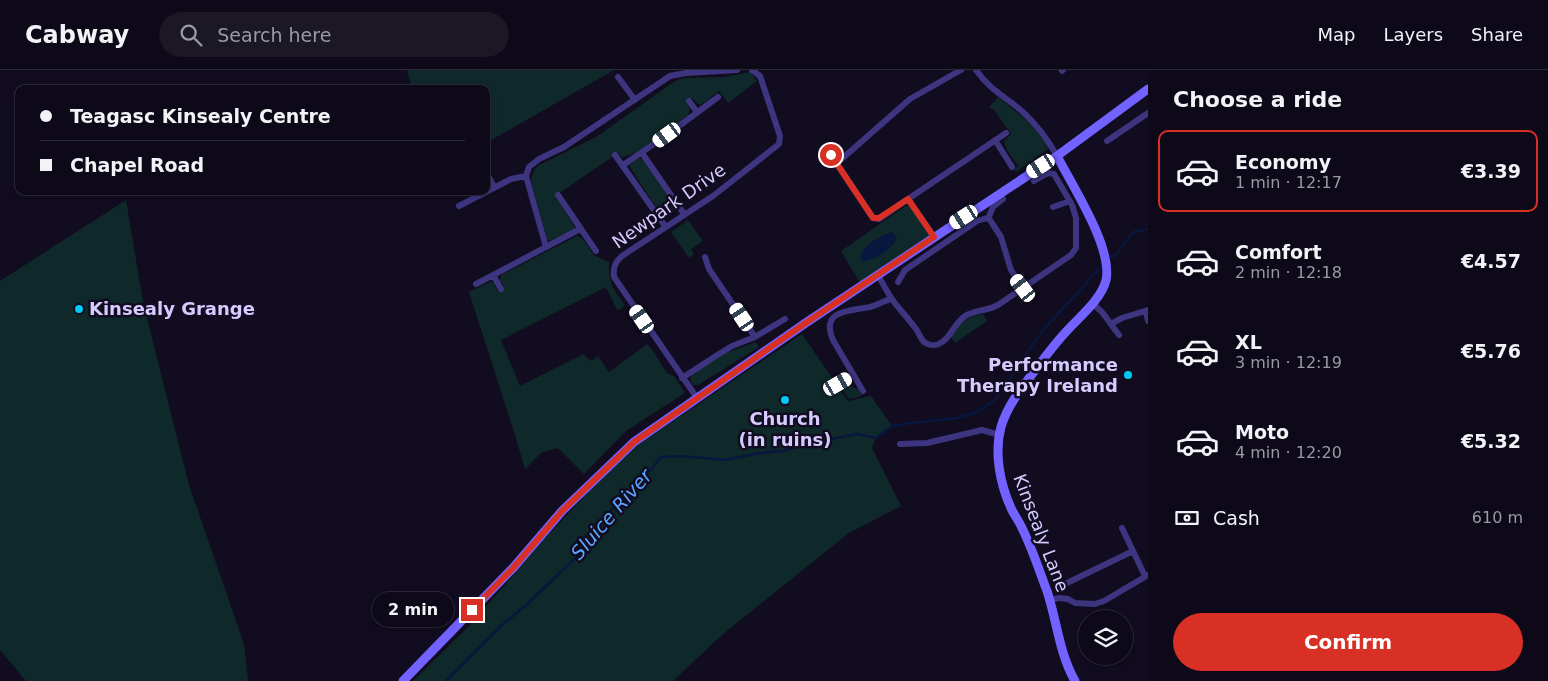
<!DOCTYPE html>
<meta charset="utf-8">
<style>
:root{--surface:#0d0918;--page:#1b1725;--text:#f1f3f6;--muted:#9a9aa2;--line:#2d2a37;--accent:#d93025}
body{margin:0;font-family:"DejaVu Sans",sans-serif;background:var(--page);color:var(--text);height:100vh;display:flex;flex-direction:column;font-size:19px;white-space:nowrap}
*{box-sizing:border-box;margin:0}
p{font-size:16px;color:var(--muted)}
.icon{flex:none;width:28px;height:28px;fill:none;stroke:currentColor;stroke-width:2;stroke-linecap:round;stroke-linejoin:round}
.map{position:relative;flex:1;overflow:hidden}
.drawer{display:flex;flex-direction:column;background:var(--surface);width:400px}
.drawer>*{flex:none}
.hud{position:absolute;left:15px;top:15px;width:475px;height:110px;border-radius:10px;box-shadow:0 2px 8px #0003,0 0 0 1px var(--line);display:grid;align-content:center;height:110px;padding:0 25px;background:var(--surface)}
.tools{position:absolute;left:1078px;top:540px;display:grid;gap:10px}
.tools a{display:grid;place-items:center;width:55px;height:55px;border-radius:50%;background:var(--surface);box-shadow:0 2px 8px #0003,0 0 0 1px var(--line);font-size:25px}
.end{position:absolute;width:22px;height:22px;margin:-11px;border:6px solid #d93025;background:#fff;box-shadow:0 0 0 2px #fff}
.from{border-radius:50%}
.bubble{position:absolute;height:35px;border-radius:18px;background:var(--surface);box-shadow:0 2px 8px #0003,0 0 0 1px var(--line);font-size:16px;font-weight:600;line-height:35px;text-align:center}
.car{position:absolute;width:15px;height:30px;margin:-15px -8px;border-radius:6px;box-shadow:0 0 4px 1px #0007;background:linear-gradient(#fff 24%,#345 0 40%,#fff 0 76%,#345 0 86%,#fff 0)}
.hud b{display:flex;align-items:center;gap:18px;height:48px;font-size:19px}
.hud b+b{border-top:1px solid var(--line)}
.hud i{width:12px;height:12px;background:var(--text)}
ul{padding:0;list-style:none}
li{display:flex;align-items:center;gap:15px;height:82px;margin:0 10px 8px;padding:0 15px;border:2px solid transparent;border-radius:10px}
li div{flex:1}
li b{display:block;font-size:19px}
li em{font-style:normal;font-weight:600}
li.active{border-color:var(--accent)}
li>.icon{width:45px;height:45px;stroke-width:1.5}
h2{padding:0 25px;font-size:22px;line-height:60px}
.pay{display:flex;align-items:center;gap:12px;height:55px;padding:0 25px;font-size:19px}
.pay p{margin-inline-start:auto}
.button{display:flex;gap:10px;margin-top:auto;padding:10px 25px}
.button a{flex:1;height:58px;border-radius:30px;background:var(--accent);color:#fff;font-size:20px;font-weight:600;line-height:58px;text-align:center}
header{display:flex;align-items:center;gap:30px;box-sizing:border-box;height:70px;padding:0 25px;background:var(--surface);border-bottom:1px solid var(--line)}
header strong{font-size:24px}
nav{display:flex;gap:28px;margin-inline-start:auto;font-size:18px}
.search{width:350px;height:45px;background:var(--page);display:flex;align-items:center;gap:12px;box-sizing:border-box;padding:0 18px;border-radius:28px;color:var(--muted);font-size:19px}
main{display:flex;flex:1;min-height:0}
.map>svg:first-child{display:block}
.green{fill:#0f292a}
.water{fill:#07173d}
.lines{fill:none;stroke-linecap:round;stroke-linejoin:round}
.stream{stroke:#07173d;stroke-width:2.5}
.street{stroke:#3e3580;stroke-width:6}
.secondary{stroke:#7262ff;stroke-width:9}
.route{stroke:#d93025;stroke-width:6}
.poi-dot{fill:#00caf6;stroke:#110c20;stroke-width:2}
.labels{text-anchor:middle;stroke-width:5;stroke-linejoin:round;paint-order:stroke}
.street-label{font-size:18px;fill:#d5cbff;stroke:#110c20}
.poi-label{font-size:18px;font-weight:bold;fill:#d5cbff;stroke:#110c20;text-anchor:start}
.water-label{font-size:19px;font-style:italic;fill:#59a5ff;stroke:#110c20}
</style>
<header>
<strong>Cabway</strong>
<div class="search"><svg class="icon" aria-label="search" viewBox="0 0 24 24"><circle cx="10" cy="10" r="6"/><path d="M15 15l6 6"/></svg>Search here</div>
<nav><a>Map</a><a>Layers</a><a>Share</a></nav>
</header>
<main>
<div class="map">
<svg width="1148" height="611" viewBox="0 0 1148 611">
<rect width="100%" height="100%" fill="#110c20"/>
<!-- green -->
<path class="green" d="M407,0H614L486,73V19H412Z
M750,2L757,11L728,33L719,21L701,35L698,34L692,28L686,32L690,39L688,45C675,54 635,88 621,87L618,83L555,126L575,157L573,160L552,170L549,171L547,169L531,110L534,100L539,95L596,67L675,11L684,8L724,7Z
M998,27L1030,53L1049,78L1016,102L1014,100L1018,96C1013,88 1005,80 1004,71L1011,64L995,41L989,37Z
M639,88L644,90L677,140L663,148L630,97V94Z
M126,130L143,232L189,415L244,574L248,611H26L0,580V211Z
M907,135L910,137L929,166L860,213L841,181Z
M688,150L703,171L691,179L694,184L689,188L671,162Z
M577,166L582,168L594,185L609,192C609,214 612,217 624,234L623,238L617,240L606,217L501,270L520,316L583,284L591,291L598,286L609,302L647,274L651,278L667,303L674,306L685,323L626,361L584,404L558,378L541,383L525,399L515,365L469,222L492,211L498,221L504,218L500,210L501,205Z
M983,244L987,251L955,273L951,267C961,254 965,246 983,244Z
M802,264L848,331L871,326L892,356L876,368L872,378L901,436L849,463L723,564L673,611H413L469,556L518,500L542,471L605,405L638,375Z
M756,272L759,277L698,315H693L691,312V305L726,283Z
M851,316L858,319L862,326L849,329L843,320Z"/>
<!-- water -->
<path class="water" d="M892,162L897,167C894,179 873,192 861,191C858,177 880,166 892,162Z"/>
<g class="lines">
<!-- stream -->
<path class="stream" d="M1111,187L1115,186L1133,162L1148,159
M1050,496L1056,509
M446,611L501,556L526,535L584,480L595,461L616,434L645,407L661,387L682,386L724,390L760,383L782,381L822,371L857,364L876,368L892,356L911,353L956,348L975,343L994,331L1006,316L1017,297L1044,259L1103,195"/>
<!-- street -->
<path class="street" d="M976,0C990,20 1006,27 1023,42C1036,54 1048,70 1057,86
M1062,1L1063,0
M618,7L635,30
M689,31L697,42
M995,70L1012,97
M1107,71L1148,43
M642,83L684,144
M615,85L665,156
M831,85L873,148L879,149L908,129L934,167
M836,94L910,29L961,0
M623,95L667,65L718,27
M486,102L494,117
M526,106L529,97L539,89L564,77L670,6L686,3L737,0
M526,106L546,177
M558,125L596,181
M908,129L1006,63
M459,136L511,109L526,106
M1053,137L1070,131
M988,149L993,137L1003,129
M705,187L709,199L755,267
M493,205L501,219
M878,205C883,214 888,224 894,232C901,241 909,249 916,259C919,263 920,268 924,272C930,276 937,276 942,272C950,268 954,254 965,246C975,240 987,241 998,235L1071,185L1076,178V148L1072,135L1054,104L1048,103L1034,111
M898,212L905,200L977,151L987,148L990,150L1001,167L1011,200L1023,218
M476,214L580,159
M1092,233L1102,242L1119,265
M1146,241L1148,251
M1111,254L1122,248L1148,240
M682,308L719,284L732,276L755,267L785,249
M838,314L853,305
M863,321L833,270C820,240 849,241 870,237C878,235 885,230 892,229
M697,328L614,207C613,197 615,192 622,186L713,126L779,74L780,66L760,6L752,0
M900,374L927,373L982,360L1000,365
M1122,458L1145,506
M1067,513L1133,481
M1049,530L1059,528L1068,529L1075,533L1095,534L1104,531L1148,505"/>
<!-- secondary -->
<path class="secondary" d="M1057,86C1072,115 1113,178 1106,210C1102,229 1077,249 1064,264C1054,275 1045,287 1036,299C1023,316 1007,336 1001,357C994,383 1000,414 1011,438C1014,445 1019,451 1022,458C1032,478 1039,500 1047,521C1057,551 1059,583 1075,611
M403,611L513,498L562,441L634,372L807,252L1057,86L1148,19"/>
</g>
<g class="lines">
<!-- route -->
<path class="route" d="M472,540L513,498L562,441L634,372L807,252L934,167L908,129L879,148H873L831,85"/>
</g>
<!-- markers -->
<g class="poi-dot">
<circle cx="79" cy="239" r="5"/>
<circle cx="1128" cy="305" r="5"/>
<circle cx="785" cy="330" r="5"/>
</g>
<g class="labels">
<!-- street labels -->
<g class="street-label">
<text transform="translate(669 136) rotate(-35)" y="6">Newpark Drive</text>
<text transform="translate(1041 463) rotate(69)" y="6">Kinsealy Lane</text>
</g>
<!-- poi labels -->
<g class="poi-label">
<text x="89" y="245">Kinsealy Grange</text>
<text x="1118" y="301" text-anchor="end">Performance<tspan x="1118" dy="21">Therapy Ireland</tspan></text>
<text x="785" y="355" text-anchor="middle">Church<tspan x="785" dy="21">(in ruins)</tspan></text>
</g>
<!-- water labels -->
<g class="water-label">
<text transform="translate(611 444) rotate(-49)" y="7">Sluice River</text>
</g>
</g>
</svg>
<div class="tools">
<a><svg class="icon" aria-label="layers" viewBox="0 0 24 24"><path d="M12 4l9 5-9 5-9-5zM3 14l9 5 9-5"/></svg></a>
</div>
<i class="end from" style="left:831px;top:85px"></i>
<i class="end" style="left:472px;top:540px"></i>
<div class="bubble" style="left:372px;top:522px;width:82px">2 min</div>
<i class="car" style="left:667px;top:65px;rotate:234deg"></i>
<i class="car" style="left:1041px;top:96px;rotate:237deg"></i>
<i class="car" style="left:964px;top:147px;rotate:237deg"></i>
<i class="car" style="left:1023px;top:218px;rotate:323deg"></i>
<i class="car" style="left:742px;top:247px;rotate:326deg"></i>
<i class="car" style="left:642px;top:249px;rotate:325deg"></i>
<i class="car" style="left:838px;top:314px;rotate:60deg"></i>
<div class="hud">
<b><i class="from"></i>Teagasc Kinsealy Centre</b>
<b><i></i>Chapel Road</b>
</div>
</div>
<section class="drawer">
<h2>Choose a ride</h2>
<ul>
<li class="active"><svg class="icon" aria-label="car" viewBox="0 0 24 24"><path d="M5 17H2v-5l4-1 3-4h7l3 4 3 1v5h-3M9 17h6M6 11h13"/><circle cx="7" cy="17" r="2"/><circle cx="17" cy="17" r="2"/></svg><div><b>Economy</b><p>1 min · 12:17</p></div><em>€3.39</em></li>
<li><svg class="icon" aria-label="car" viewBox="0 0 24 24"><path d="M5 17H2v-5l4-1 3-4h7l3 4 3 1v5h-3M9 17h6M6 11h13"/><circle cx="7" cy="17" r="2"/><circle cx="17" cy="17" r="2"/></svg><div><b>Comfort</b><p>2 min · 12:18</p></div><em>€4.57</em></li>
<li><svg class="icon" aria-label="car" viewBox="0 0 24 24"><path d="M5 17H2v-5l4-1 3-4h7l3 4 3 1v5h-3M9 17h6M6 11h13"/><circle cx="7" cy="17" r="2"/><circle cx="17" cy="17" r="2"/></svg><div><b>XL</b><p>3 min · 12:19</p></div><em>€5.76</em></li>
<li><svg class="icon" aria-label="car" viewBox="0 0 24 24"><path d="M5 17H2v-5l4-1 3-4h7l3 4 3 1v5h-3M9 17h6M6 11h13"/><circle cx="7" cy="17" r="2"/><circle cx="17" cy="17" r="2"/></svg><div><b>Moto</b><p>4 min · 12:20</p></div><em>€5.32</em></li>
</ul>
<div class="pay"><svg class="icon" aria-label="cash" viewBox="0 0 24 24"><path d="M3 7h18v10H3z"/><circle cx="12" cy="12" r="2"/></svg>Cash<p>610 m</p></div>
<div class="button"><a>Confirm</a></div>
</section>
</main>
